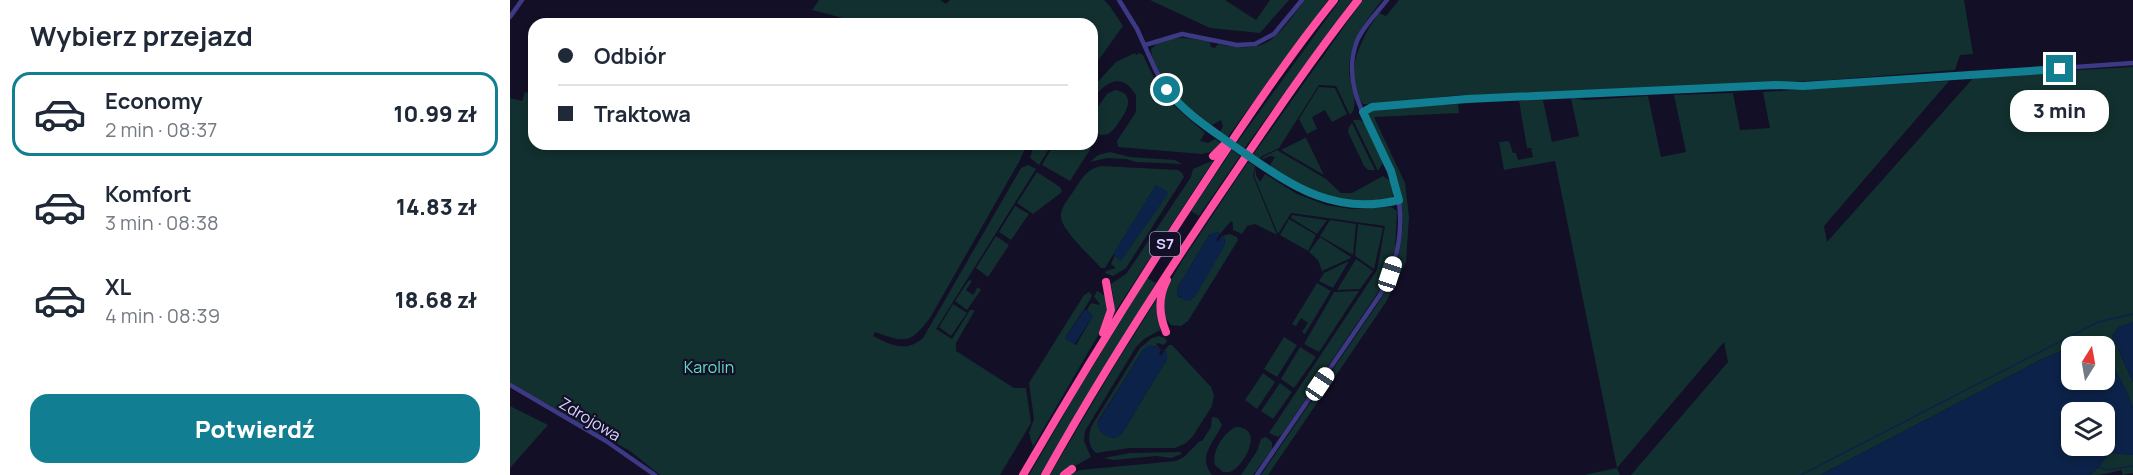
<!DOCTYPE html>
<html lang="pl">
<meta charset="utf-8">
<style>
:root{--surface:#fff;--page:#f2f2f3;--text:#1f2937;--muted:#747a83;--line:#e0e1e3;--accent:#117e91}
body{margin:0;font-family:Manrope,sans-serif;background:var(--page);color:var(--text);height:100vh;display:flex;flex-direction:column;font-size:22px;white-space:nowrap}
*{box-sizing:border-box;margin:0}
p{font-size:20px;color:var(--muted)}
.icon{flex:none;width:33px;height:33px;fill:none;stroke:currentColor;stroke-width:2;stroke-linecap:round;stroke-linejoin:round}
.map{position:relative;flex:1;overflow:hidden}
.side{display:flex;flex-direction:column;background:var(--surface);width:510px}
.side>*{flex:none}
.banner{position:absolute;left:18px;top:18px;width:570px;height:132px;border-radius:18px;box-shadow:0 3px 9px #0003;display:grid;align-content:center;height:132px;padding:0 30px;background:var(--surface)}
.needle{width:39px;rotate:11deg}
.fabs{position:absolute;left:1551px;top:336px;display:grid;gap:12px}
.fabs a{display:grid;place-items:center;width:54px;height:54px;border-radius:12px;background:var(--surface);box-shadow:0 3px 9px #0003;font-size:30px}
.end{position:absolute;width:27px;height:27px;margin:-14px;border:8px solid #117e91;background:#fff;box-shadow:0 0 0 3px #fff}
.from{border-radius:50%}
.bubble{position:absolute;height:42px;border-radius:18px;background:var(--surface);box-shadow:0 3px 9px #0003;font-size:20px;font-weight:800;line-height:42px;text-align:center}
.car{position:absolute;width:18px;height:36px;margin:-18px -9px;border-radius:8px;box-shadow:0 0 4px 2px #0007;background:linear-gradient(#fff 24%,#345 0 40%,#fff 0 76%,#345 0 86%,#fff 0)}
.banner b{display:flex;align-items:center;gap:21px;height:57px;font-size:22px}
.banner b+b{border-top:2px solid var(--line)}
.banner i{width:15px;height:15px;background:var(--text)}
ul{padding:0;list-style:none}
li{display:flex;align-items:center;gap:18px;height:84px;margin:0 12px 9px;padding:0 18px;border:3px solid transparent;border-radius:18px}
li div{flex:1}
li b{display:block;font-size:22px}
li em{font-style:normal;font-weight:800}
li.on{border-color:var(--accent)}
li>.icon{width:54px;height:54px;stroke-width:1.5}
h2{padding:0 30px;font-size:27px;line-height:72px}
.cta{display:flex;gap:12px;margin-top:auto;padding:12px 30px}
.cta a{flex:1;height:69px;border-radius:18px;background:var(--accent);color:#fff;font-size:24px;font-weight:800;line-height:69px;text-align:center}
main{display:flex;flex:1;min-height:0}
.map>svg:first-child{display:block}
.green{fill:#12302f}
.water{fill:#0c2248;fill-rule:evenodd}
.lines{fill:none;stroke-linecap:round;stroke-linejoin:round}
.stream{stroke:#0c2248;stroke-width:1.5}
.street{stroke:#3d3a85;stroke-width:4.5}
.highway{stroke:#ff4fa3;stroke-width:8}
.street-bridge{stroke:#3d3a85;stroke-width:4.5}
.route{stroke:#117e91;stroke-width:8}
.labels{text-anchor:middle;stroke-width:4.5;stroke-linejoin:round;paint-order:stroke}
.shield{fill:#130f26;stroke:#9e99be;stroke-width:1.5}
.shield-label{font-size:15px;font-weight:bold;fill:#d9d4ff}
.park-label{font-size:16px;fill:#5fe0c0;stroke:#130f26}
.street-label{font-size:16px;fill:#d9d4ff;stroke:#130f26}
</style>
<main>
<section class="side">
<h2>Wybierz przejazd</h2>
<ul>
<li class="on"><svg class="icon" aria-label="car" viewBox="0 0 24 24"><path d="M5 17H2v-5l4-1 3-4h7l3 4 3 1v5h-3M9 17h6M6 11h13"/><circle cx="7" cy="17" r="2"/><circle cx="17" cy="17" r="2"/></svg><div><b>Economy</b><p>2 min · 08:37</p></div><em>10.99 zł</em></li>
<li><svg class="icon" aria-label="car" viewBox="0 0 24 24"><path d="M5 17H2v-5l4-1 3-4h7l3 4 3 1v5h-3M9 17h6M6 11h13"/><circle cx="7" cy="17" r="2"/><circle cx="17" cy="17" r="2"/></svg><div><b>Komfort</b><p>3 min · 08:38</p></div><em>14.83 zł</em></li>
<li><svg class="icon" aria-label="car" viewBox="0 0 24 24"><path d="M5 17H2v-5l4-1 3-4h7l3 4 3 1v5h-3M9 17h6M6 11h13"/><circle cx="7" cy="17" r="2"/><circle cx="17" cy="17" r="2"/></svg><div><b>XL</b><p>4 min · 08:39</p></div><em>18.68 zł</em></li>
</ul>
<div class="cta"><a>Potwierdź</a></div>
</section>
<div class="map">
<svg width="1623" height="475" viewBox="0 0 1623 475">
<rect width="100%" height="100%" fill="#130f26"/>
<!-- green -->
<path class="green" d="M309,0H430L436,4L440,0H594L599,5L613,26L582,69V24H356L302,10Z
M640,0H715L746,20L760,0H779L750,33L700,28Z
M795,0H818L717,138L710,132L713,126L711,120L702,125L696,124C675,108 642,77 641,49C655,33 682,38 700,42L701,47L705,48L708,44C761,55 765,38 795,0Z
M830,0H842L734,149L726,144Z
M853,0H872C855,22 839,42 839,71C839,85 851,105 840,115L826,86L809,85L769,148L752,156L749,159L743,155Z
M889,0H1454L1463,54L1450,55L1445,70L1319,80L939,96L873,104H853C832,75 851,38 869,13L876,16Z
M625,53L626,55L630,53L633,55L645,80L661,103L695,133L690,141L698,143L705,139L712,144L704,151L692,154L608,147L607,141L626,112V95C611,71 595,82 582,100V88L606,62Z
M1623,67V322L1609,327L1602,336L1623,382V408L1617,392L1595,351L1594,346H1592L1586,336L1530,360L1310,475H1121L1218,362L1214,342L1107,468L1110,475H1074L1107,468L1045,161L994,170L989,142L999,141L1003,153H1006L1008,160L1023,157L1021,148H1017L1009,101L1033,100L1042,142L1069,136L1061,98L1076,100L1138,96L1151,157L1176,152L1164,95L1223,93L1230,130L1260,128L1253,92L1439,81L1314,226L1317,242L1465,76Z
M809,87L825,88L837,114L822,122L815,110L802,117L807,129L797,134L789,119Z
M605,90C624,93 619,108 611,119C604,130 595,143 582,129V115L597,94Z
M15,92L24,94V144H517L510,160L420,318C400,344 395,343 365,332L363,336C381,345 396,353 413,338L511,168L518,165L526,169L426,329L442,339L460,310H465L446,343V351L504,388H516L521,423L490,475H150L120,451L0,383V98L12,101Z
M948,104L949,113L864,117L895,183L899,217L896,262L876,302L758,475H751L871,299L888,261L893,226L889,187L879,160L858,116L859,112L862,109Z
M843,120C847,120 849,119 853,122C859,126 871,155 873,163L868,171Z
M842,123L865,170H858L854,166L838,132L839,127Z
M795,138H796L814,175L771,150Z
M524,144H542L529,165L520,158Z
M544,144H575L581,148L560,181L532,165Z
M722,150L730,156L689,216L681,211Z
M767,150L816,179L831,193H842L873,176L882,182L884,194L880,199C836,207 799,194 763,169L760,165L765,157L760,156L751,160L753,157Z
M600,152L620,157L665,160L672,164L626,162L616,159L597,158L580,162L588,155Z
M702,161H703L603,315L604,300L601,284L616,274L621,267L681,177L683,169Z
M738,162L745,166L743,176L767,235L745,224L737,226L732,234L723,230V223L721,221L710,234L708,232L699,235L668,287L667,294L670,298L715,242L714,237L712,236L720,234L727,237L728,240L678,321L671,326L661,325L654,316L655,296L658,285L672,261Z
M591,166L668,170L672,173L674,177L616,268L603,276L595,273L596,271L606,268L601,264L605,255L609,260L646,185L595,268H591C582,257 548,228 551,214C552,205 560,197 565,189C572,178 577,169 591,166Z
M746,167V175L750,182L755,174L787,194L816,205L841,209L881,207L887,211L885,250L873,285L772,434L768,437L759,433L867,270L875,226L781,213L768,234L744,176Z
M527,172L550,187L552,192L523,214L507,203Z
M505,206L519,214L501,240L489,232Z
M782,215L816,220H817L807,234L781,218Z
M779,219L806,235L798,251L770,235Z
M820,220L846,224L843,255L810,236Z
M848,224L873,228L864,269L845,256Z
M486,236L499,245L478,277L466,268Z
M810,237L841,257V258L812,271L808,260L799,252Z
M846,259L863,271L850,289L827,290Z
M839,261L823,288L809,281L814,273Z
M637,278L646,283L530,475H519L567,392Z
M459,280L462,281L456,290L463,295L468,287L471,290L457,310L445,301Z
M807,283L821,291L795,334L792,332L798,323L791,318L786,326L782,324Z
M587,291C605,298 595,318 590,332L523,447L519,433L524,419L519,383L574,295L579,292L582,295L580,300L555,338L566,345L583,316L577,310L581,303L589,305L590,304L584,297Z
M849,291L809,352L794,344L824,292Z
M648,297L650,330L634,339L626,347L575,431L574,441L581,457L549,475H540L605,365Z
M443,304L457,313L441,336L429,327Z
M649,336L655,338L657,342L653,345L648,343L646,344L651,350L645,346L633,350L588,421C586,431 595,436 604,438L611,435L657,359V352L654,351L659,345H662L701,387L704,395L702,406L683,436L676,443L665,448H619L586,453C578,446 578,437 581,427L630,348L642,338Z
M774,337L787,345L767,377L754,369Z
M790,347L806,357L784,388L771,379Z
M753,373L765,382L747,409L735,400Z
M770,383L782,392L763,419L751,411Z
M0,406L38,425L0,468Z
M702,417L708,418L712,425C704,442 687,457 702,475H558L570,470L666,461L674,457L690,441H692L701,427Z
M726,427C756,428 733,466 722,471C718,473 717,472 713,472L705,465C701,452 714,432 726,427Z
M756,437L762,442V449L743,475H731L747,451L751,439Z
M670,452L672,454L661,458L646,456L603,460L594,458L620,453Z
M1600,453L1623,455V473L1613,475L1611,470C1600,473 1592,475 1580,475C1588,469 1592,461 1600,453Z"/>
<!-- water -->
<path class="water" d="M646,185L657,191L658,194L611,261L603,254L604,252Z
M708,232L710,234L706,240L708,241L712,236H714L715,245L685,297L680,301L674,300L667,294L668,287L697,238L702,233Z
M575,309L583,316L564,345L555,338Z
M1623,322V382L1602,336L1609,327Z
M1586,336L1592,346H1562V380H1594L1595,351L1617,392L1623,408V455L1600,453C1592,461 1588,469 1580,475H1310L1530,360ZM1562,412H1594V446H1562Z
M642,345L651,350L649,355L651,356L654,351L657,352V359L611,435C603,441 595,436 588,429V422L633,350L637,346Z"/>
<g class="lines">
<!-- stream -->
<path class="stream" d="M1588,467L1598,470L1623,466
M1291,475L1588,322L1623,314"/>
<!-- street -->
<path class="street" d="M609,0L627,29L646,71L657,90L674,109L708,135
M0,17L12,0
M635,45L672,34L727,45L745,44L764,34L792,0
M853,112L862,107L958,99L1266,85L1293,86L1623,63
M749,163C795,194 831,214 889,200
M0,385L96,441L145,475
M747,475L870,295C889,262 896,221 885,184C871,137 827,93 847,41C853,26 867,13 877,0"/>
<!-- highway -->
<path class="highway" d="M703,156L716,143
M656,332C649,315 648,297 657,280
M593,333L601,310L596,282
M513,475C570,377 630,280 693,185C734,122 777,58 824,0
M535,475C593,371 657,272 724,174C764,115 804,56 848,0
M554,475L562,469"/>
<!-- street-bridge -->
<path class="street-bridge" d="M708,135L749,163"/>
</g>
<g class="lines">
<!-- route -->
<path class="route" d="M657,90C676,114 700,129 724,146C777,182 820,217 889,200L881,171L853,112L862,107L957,99L1266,85L1293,86L1550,69"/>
</g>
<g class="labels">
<!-- shield labels -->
<rect class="shield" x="640" y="232" width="30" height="24" rx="4.5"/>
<g class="shield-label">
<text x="655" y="249">S7</text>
</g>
<!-- park labels -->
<g class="park-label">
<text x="199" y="373">Karolin</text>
</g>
<!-- street labels -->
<g class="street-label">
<text transform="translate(80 419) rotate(31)" y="6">Zdrojowa</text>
</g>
</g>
</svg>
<div class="fabs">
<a><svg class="needle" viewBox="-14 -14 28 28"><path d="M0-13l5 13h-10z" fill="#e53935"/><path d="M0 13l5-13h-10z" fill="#747a83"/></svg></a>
<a><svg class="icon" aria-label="layers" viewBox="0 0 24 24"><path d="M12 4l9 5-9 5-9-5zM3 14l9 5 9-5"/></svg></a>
</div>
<i class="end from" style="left:657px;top:90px"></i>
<i class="end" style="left:1550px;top:69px"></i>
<div class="bubble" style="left:1500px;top:90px;width:99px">3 min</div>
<i class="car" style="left:880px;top:274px;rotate:18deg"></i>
<i class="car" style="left:810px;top:384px;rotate:34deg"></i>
<div class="banner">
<b><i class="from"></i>Odbiór</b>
<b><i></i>Traktowa</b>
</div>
</div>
</main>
